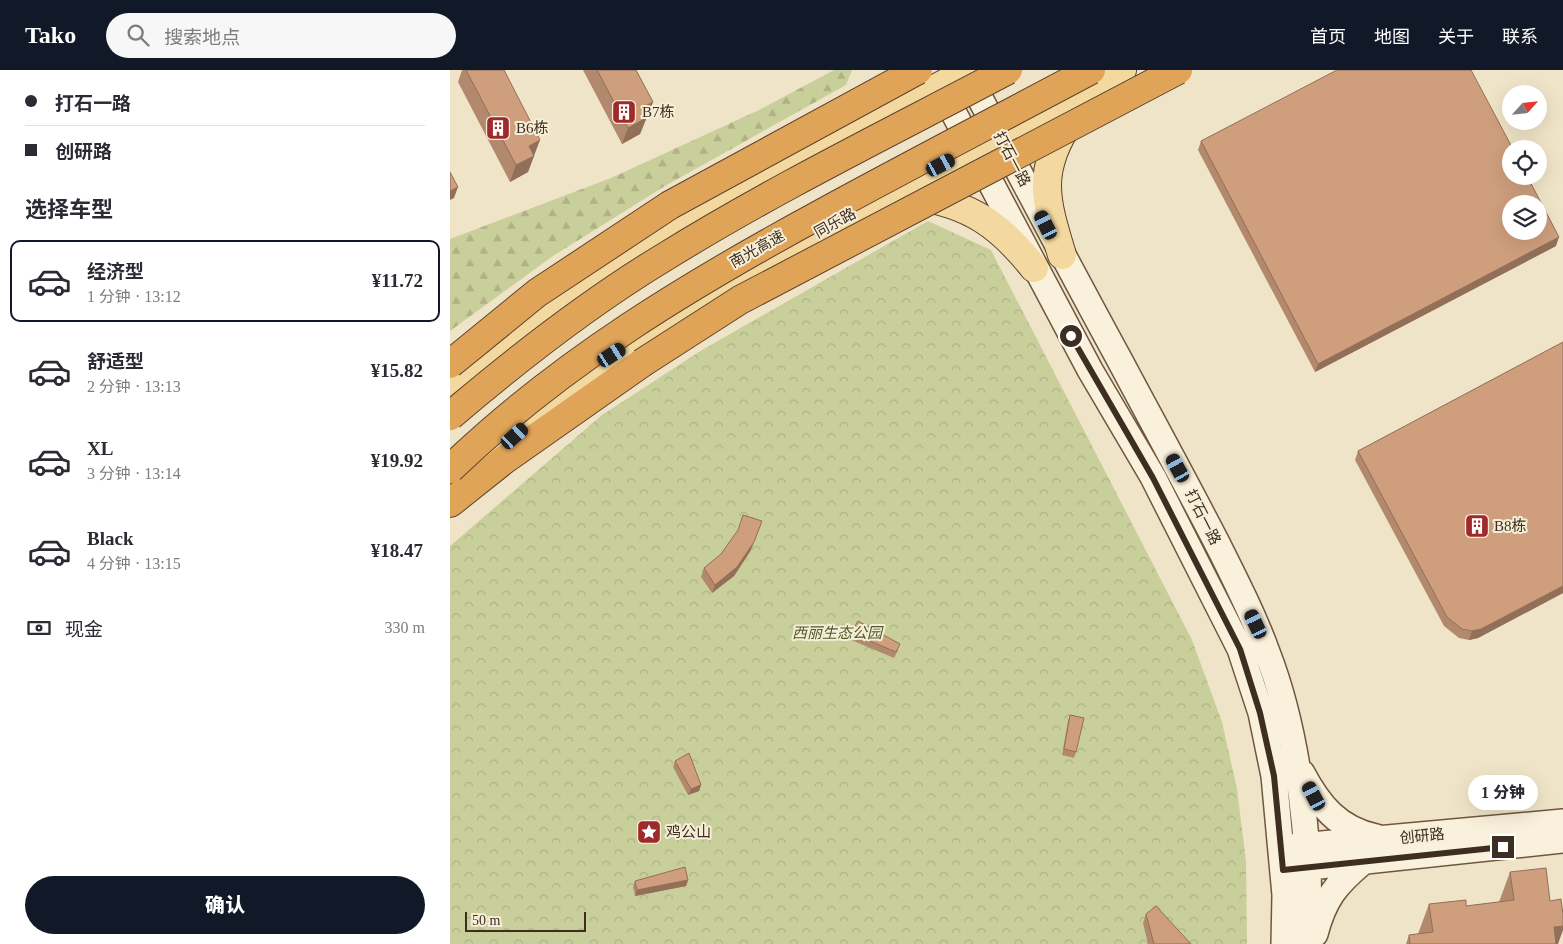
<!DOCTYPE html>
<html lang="zh">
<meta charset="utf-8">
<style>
:root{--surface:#fff;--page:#f7f7f7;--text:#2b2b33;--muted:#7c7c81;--line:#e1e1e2;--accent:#111827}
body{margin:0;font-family:"Times New Roman","Noto Sans SC",serif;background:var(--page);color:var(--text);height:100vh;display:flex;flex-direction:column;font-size:19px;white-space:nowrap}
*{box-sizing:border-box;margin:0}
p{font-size:16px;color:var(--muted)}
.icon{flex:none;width:28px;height:28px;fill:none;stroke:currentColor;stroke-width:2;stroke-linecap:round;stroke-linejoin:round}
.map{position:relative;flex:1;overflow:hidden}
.sheet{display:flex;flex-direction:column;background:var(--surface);width:450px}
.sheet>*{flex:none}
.hud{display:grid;align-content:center;height:110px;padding:0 25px;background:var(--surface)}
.needle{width:32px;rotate:63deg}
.tools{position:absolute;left:1052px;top:15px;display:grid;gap:10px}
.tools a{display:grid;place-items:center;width:45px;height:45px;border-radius:50%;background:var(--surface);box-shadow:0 5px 20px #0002;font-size:25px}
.scale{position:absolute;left:15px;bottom:12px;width:121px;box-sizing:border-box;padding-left:5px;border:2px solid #3d2e20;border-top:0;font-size:14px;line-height:18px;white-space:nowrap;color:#3d2e20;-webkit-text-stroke:4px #f7eed8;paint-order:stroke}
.end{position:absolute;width:22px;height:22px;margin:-11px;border:6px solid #3d2e20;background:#fff;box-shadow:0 0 0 2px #fff}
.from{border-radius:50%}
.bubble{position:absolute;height:35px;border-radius:18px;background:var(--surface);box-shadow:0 5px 20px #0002;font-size:16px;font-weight:800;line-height:35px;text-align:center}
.car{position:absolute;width:15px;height:30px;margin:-15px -8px;border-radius:6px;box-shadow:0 0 4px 1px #0007;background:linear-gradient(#222 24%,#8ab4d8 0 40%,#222 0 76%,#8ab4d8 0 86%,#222 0)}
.hud b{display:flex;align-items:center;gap:18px;height:48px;font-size:19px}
.hud b+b{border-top:1px solid var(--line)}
.hud i{width:12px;height:12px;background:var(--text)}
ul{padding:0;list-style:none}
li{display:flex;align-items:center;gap:15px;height:82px;margin:0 10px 8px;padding:0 15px;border:2px solid transparent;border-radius:10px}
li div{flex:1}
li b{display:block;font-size:19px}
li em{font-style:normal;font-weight:800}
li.selected{border-color:var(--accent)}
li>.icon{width:45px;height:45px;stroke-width:1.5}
h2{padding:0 25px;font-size:22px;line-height:60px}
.pay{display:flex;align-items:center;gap:12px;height:55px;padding:0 25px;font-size:19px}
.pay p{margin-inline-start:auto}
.button{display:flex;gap:10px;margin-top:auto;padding:10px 25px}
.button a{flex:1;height:58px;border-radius:30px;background:var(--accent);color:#fff;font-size:20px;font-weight:800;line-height:58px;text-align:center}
header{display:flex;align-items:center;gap:30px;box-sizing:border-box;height:70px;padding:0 25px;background:var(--accent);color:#fff}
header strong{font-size:24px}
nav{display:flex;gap:28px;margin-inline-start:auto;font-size:18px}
.search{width:350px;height:45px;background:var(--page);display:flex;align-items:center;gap:12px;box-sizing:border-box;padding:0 18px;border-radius:28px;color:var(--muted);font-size:19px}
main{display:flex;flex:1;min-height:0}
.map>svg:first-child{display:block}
.forest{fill:url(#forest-firs)}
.park{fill:url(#park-crowns)}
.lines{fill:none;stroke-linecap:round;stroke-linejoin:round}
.secondary-casing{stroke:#6f573f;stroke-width:28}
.primary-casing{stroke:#5b4430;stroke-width:30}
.motorway-casing{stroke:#5b4430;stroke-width:30}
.secondary{stroke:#faf1dc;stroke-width:25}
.primary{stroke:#f3d9a0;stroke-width:28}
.motorway{stroke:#e0a458;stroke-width:28}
.motorway-bridge-casing{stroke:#5b4430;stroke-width:30;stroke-linecap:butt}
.motorway-bridge{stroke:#e0a458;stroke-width:28}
.wall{fill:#b2896c}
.shaded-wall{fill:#916f58}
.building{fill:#cf9f7d;stroke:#916f58;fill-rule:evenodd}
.route{stroke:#3d2e20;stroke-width:6}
.labels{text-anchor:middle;stroke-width:4;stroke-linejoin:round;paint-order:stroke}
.poi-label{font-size:15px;fill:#3d2e20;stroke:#f7eed8;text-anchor:start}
.street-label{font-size:15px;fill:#3d2e20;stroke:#f7eed8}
.park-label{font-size:15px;font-style:italic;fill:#4d5a26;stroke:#f7eed8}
</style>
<header>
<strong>Tako</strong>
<div class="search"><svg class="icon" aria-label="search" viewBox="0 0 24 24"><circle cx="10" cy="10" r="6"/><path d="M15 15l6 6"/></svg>搜索地点</div>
<nav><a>首页</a><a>地图</a><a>关于</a><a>联系</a></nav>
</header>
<main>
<section class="sheet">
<div class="hud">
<b><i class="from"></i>打石一路</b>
<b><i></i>创研路</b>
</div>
<h2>选择车型</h2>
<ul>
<li class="selected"><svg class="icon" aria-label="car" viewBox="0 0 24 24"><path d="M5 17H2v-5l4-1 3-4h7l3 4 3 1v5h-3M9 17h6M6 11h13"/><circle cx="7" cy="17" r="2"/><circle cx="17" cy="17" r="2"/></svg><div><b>经济型</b><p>1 分钟 · 13:12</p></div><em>¥11.72</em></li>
<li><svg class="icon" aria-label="car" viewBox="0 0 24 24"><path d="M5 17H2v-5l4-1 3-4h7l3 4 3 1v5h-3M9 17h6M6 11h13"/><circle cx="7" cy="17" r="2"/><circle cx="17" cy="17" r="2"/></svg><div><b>舒适型</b><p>2 分钟 · 13:13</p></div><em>¥15.82</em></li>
<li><svg class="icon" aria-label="car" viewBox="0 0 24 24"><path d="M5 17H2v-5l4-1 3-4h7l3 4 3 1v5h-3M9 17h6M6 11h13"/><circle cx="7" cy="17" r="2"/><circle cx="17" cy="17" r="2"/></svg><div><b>XL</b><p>3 分钟 · 13:14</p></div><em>¥19.92</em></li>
<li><svg class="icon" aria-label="car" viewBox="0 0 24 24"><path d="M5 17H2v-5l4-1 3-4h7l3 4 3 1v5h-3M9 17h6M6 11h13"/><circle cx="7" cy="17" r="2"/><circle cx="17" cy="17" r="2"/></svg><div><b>Black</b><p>4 分钟 · 13:15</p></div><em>¥18.47</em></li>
</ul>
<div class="pay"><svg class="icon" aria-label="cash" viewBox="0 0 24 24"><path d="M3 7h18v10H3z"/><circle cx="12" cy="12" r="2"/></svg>现金<p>330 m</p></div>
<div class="button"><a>确认</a></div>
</section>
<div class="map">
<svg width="1113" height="874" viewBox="0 0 1113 874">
<defs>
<pattern id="forest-firs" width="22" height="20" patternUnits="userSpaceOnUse" patternTransform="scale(1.25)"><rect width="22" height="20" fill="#c9cf9b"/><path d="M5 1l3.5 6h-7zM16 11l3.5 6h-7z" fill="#aeb285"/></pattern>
<pattern id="park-crowns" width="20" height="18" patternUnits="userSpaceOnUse" patternTransform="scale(1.25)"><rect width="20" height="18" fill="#c9cf9b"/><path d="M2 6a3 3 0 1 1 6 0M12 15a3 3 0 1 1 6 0" fill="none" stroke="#aeb285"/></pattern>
</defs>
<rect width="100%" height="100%" fill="#f0e4c8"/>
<!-- forest -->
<path class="forest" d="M384,0H402L396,15L215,116L103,186L0,261V169L161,108L309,40Z"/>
<!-- park -->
<path class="park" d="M478,151L541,180L742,570L772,652L787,719L796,791L797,874H0V476L152,345L252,280Z"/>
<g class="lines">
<defs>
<path id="secondary" d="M515,0C566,96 616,192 668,287C701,349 735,411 767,473C785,509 803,544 817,582C850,667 862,783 858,874
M490,17L640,300L703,407L790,579L811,643L824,706L835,825L834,874
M852,703C869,735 888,759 926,767
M839,777L1113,752
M841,799L1113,770
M865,864C874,829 886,814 914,791"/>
<path id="primary" d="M465,126C520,134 550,155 584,198
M612,185C595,129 586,101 621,49
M0,324L47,284L122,228L198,178L287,126L520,0
M39,390L91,342L162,285L240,235L436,124L672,0"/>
<path id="motorway" d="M0,433L54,390L192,293"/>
</defs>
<!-- secondary casing -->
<use href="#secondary" class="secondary-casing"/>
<!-- primary casing -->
<use href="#primary" class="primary-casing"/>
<!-- motorway casing -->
<use href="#motorway" class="motorway-casing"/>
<!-- secondary -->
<use href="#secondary" class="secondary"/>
<!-- primary -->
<use href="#primary" class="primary"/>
<!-- motorway -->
<use href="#motorway" class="motorway"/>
<defs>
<path id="motorway-bridge" d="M192,293L290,230L728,0
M0,294L87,223L220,135L468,0
M0,346C67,289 137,234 213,188C324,119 443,61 558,0
M0,399C111,292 241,214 376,141C464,93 553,47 641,0"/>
</defs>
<!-- motorway-bridge casing -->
<use href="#motorway-bridge" class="motorway-bridge-casing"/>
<!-- motorway-bridge -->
<use href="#motorway-bridge" class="motorway-bridge"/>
</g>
<!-- wall -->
<path class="wall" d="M12,0H54L84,86L78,102L60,112L8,12Z
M133,0H186L203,32L190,64L172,74Z
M751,71L1106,176L865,302L748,80Z
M1113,272V523L1028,568L1019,570L1009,568L994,556L905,390L908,381Z
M301,480L284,506L262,523L251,507L254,498Z
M401,563L448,580L444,588L399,569Z
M620,645L626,682L624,688L612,685L618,651Z
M225,691L251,715L249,721L238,725L223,697Z
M1060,802L1100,831L1108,874H956L959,865L968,864L979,834L1016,836L1049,832Z
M238,810L236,816L185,826L183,817L185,811Z
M696,844L741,874H698L693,853Z"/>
<!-- shaded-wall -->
<path class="shaded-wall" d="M203,32L190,64L172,74L178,58L191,38Z
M90,70L78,102L60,112L66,95L79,76Z
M8,117L4,128L0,130V121Z
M1109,167L1106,176L865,302L868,294Z
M304,472L301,480L284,506L262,523L265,515Z
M1113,516V523L1028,568L1019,570L1022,561Z
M251,715L249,721L238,725L241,719Z
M238,810L236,816L185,826L187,820Z
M1113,856V860L1108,874H1098L1104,857Z"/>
<!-- building -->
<path class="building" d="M16,0H54L90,70L79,76L84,86L66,95Z
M147,0H186L203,32L191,38L196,48L178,58Z
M887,0H1021L1063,79H1061V106H1077L1109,167L868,294L751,71ZM1061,134H1089V161H1061Z
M0,102L8,117L0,121Z
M1113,272V516L1031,559L1022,561L1012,559L997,547L908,381Z
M293,445L312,451L304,472L287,497L265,515L254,498L271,484L288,460Z
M408,551L450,574L446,582L401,563Z
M620,645L634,648L626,682L614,679Z
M239,683L251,715L241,719L225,691Z
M235,797L238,810L187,820L185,811Z
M1096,798L1100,831L1111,829L1113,845V856L1104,857L1106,874H960L959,865L983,862L979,834L1016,830V836L1064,830L1060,802Z
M706,836L741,874H704L696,844Z"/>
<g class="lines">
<!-- route -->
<path class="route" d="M621,266L703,408L790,579L810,643L824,706L833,800L1053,777"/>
</g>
<!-- icons -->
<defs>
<symbol id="building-square" viewBox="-11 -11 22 22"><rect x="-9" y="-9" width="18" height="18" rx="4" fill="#9e2a2b" stroke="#f7eed8"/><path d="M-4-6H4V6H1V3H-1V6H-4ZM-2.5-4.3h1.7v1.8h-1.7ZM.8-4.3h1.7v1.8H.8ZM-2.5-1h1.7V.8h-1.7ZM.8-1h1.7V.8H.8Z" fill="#fff"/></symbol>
<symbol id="sight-square" viewBox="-11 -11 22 22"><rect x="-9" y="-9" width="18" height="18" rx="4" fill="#9e2a2b" stroke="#f7eed8"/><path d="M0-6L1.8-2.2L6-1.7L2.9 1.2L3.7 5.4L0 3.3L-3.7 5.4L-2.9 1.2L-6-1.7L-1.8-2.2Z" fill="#fff"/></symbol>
</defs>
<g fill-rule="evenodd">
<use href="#building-square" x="160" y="28" width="28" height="28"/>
<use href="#building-square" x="34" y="44" width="28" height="28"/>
<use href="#building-square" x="1013" y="442" width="28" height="28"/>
<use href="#sight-square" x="185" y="748" width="28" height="28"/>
</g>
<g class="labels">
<!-- poi labels -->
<g class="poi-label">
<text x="192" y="47">B7栋</text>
<text x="66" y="63">B6栋</text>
<text x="1044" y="461">B8栋</text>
<text x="216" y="767">鸡公山</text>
</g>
<!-- street labels -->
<g class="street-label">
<text transform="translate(562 89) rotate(62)" y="5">打石一路</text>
<text transform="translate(385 153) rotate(-29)" y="5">同乐路</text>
<text transform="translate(307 179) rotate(-29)" y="5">南光高速</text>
<text transform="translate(753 447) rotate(63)" y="5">打石一路</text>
<text transform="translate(972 766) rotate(-6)" y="5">创研路</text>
</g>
<!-- park labels -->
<g class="park-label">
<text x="387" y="568">西丽生态公园</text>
</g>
</g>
</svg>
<div class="tools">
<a><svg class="needle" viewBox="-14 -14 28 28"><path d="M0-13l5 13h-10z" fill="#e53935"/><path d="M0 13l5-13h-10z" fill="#7c7c81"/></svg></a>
<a><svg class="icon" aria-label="locate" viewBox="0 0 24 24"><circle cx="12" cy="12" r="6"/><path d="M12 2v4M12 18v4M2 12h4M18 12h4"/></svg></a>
<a><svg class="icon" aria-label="layers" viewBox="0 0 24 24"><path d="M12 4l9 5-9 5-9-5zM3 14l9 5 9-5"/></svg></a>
</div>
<div class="scale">50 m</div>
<i class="end from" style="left:621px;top:266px"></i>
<i class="end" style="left:1053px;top:777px"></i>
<div class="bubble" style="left:1018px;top:705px;width:70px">1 分钟</div>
<i class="car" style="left:491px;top:95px;rotate:62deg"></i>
<i class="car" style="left:596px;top:155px;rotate:333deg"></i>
<i class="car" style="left:162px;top:285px;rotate:57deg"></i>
<i class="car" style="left:65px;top:366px;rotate:48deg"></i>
<i class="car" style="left:728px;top:398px;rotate:331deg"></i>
<i class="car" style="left:806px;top:554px;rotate:335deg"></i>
<i class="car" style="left:864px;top:726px;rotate:332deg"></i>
</div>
</main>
